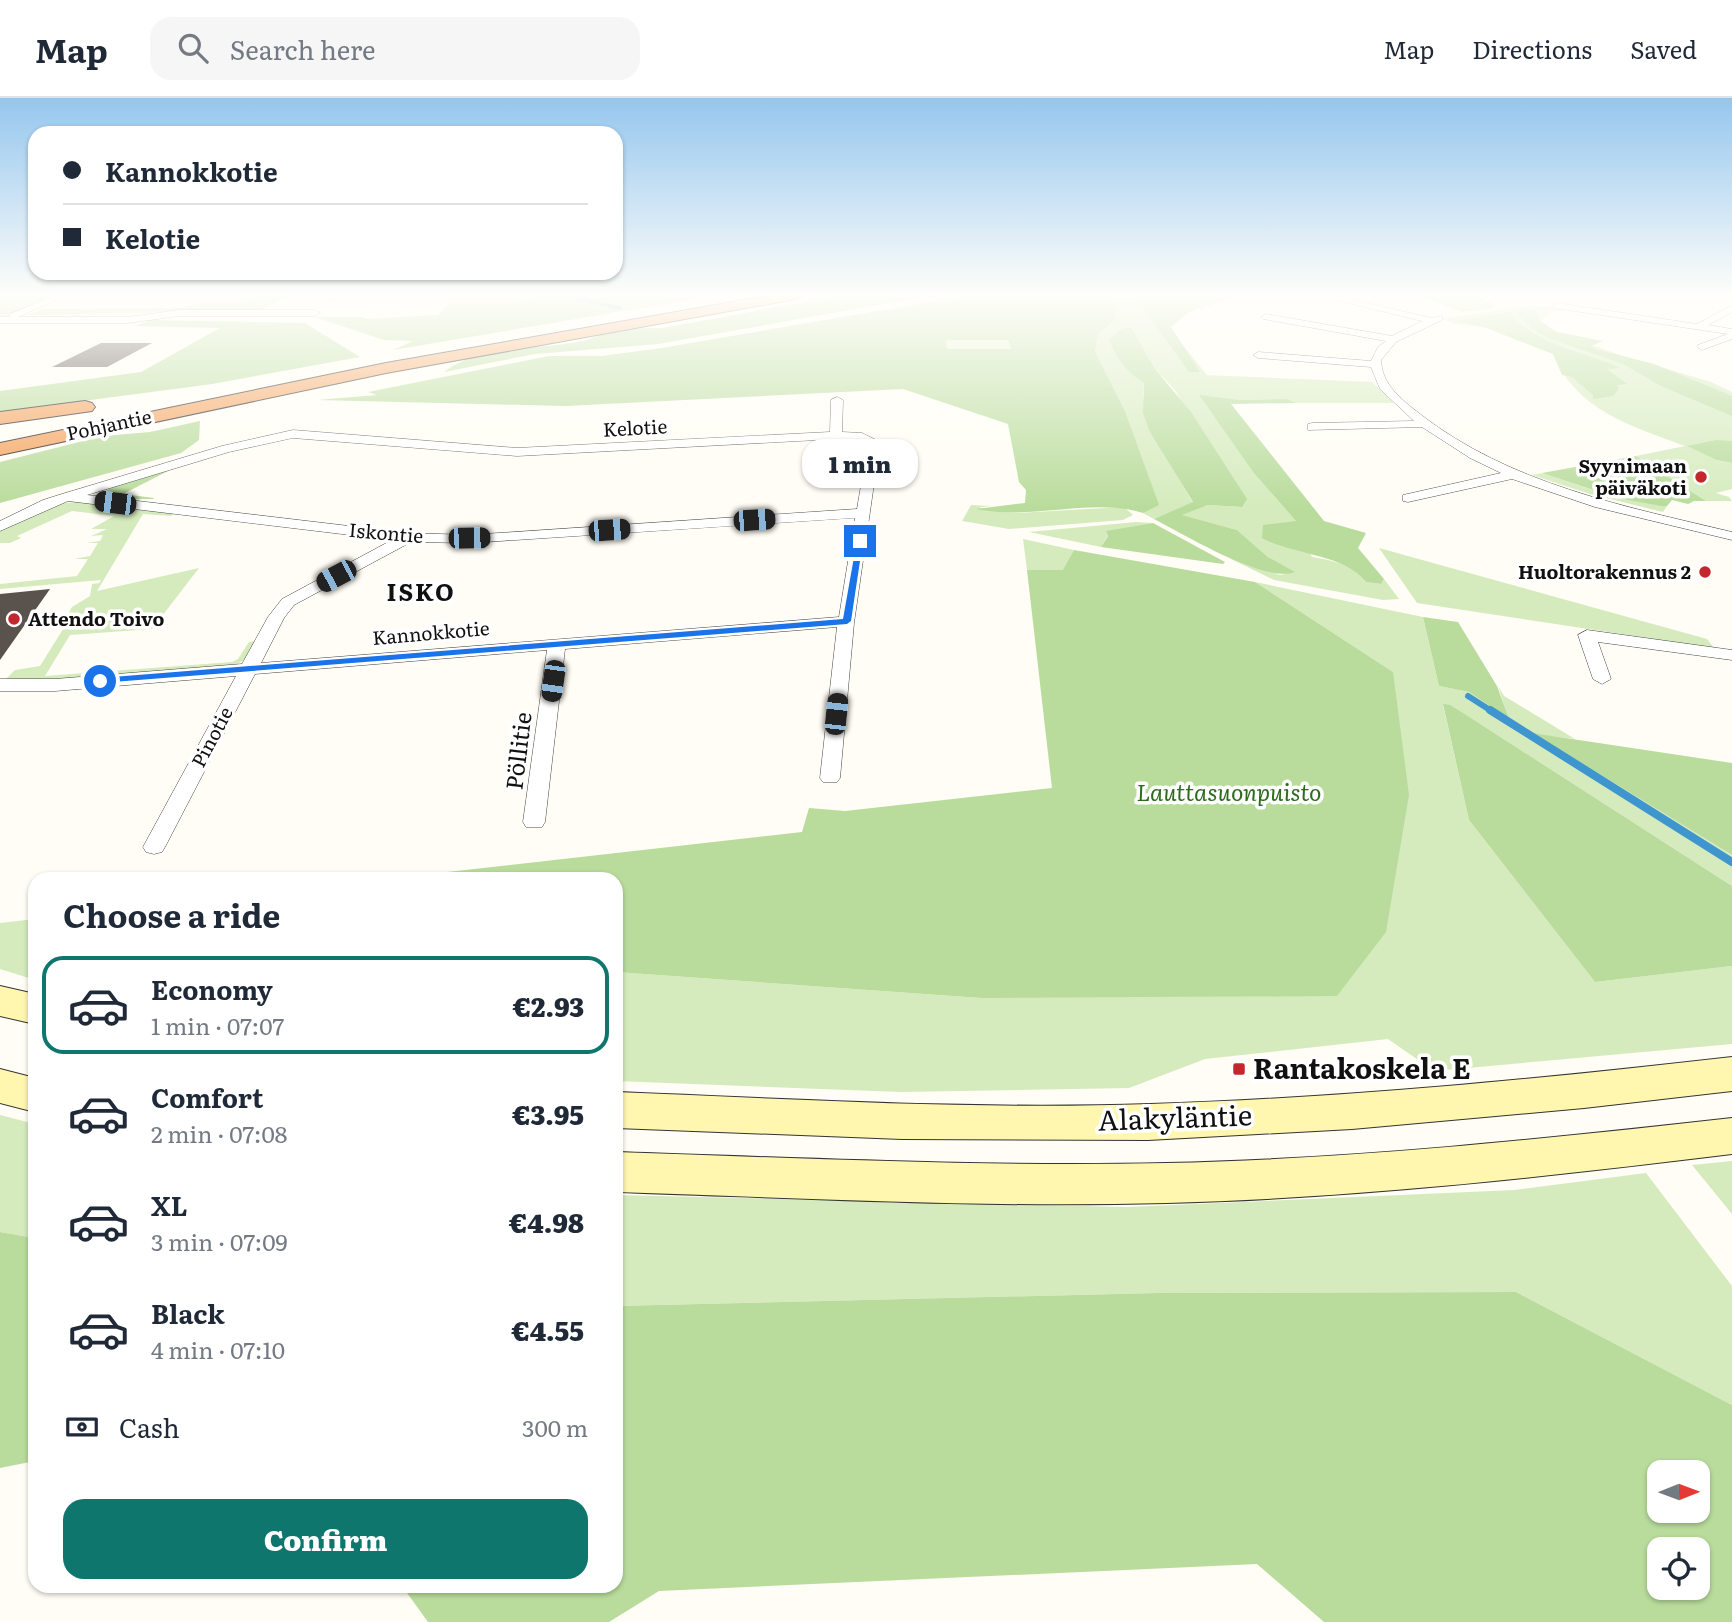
<!DOCTYPE html>
<meta charset="utf-8">
<style>
:root{--surface:#fff;--page:#f6f6f7;--text:#1f2937;--muted:#747a83;--line:#e0e1e3;--accent:#0f766e}
body{margin:0;font-family:Literata,serif;background:var(--page);color:var(--text);height:100vh;display:flex;flex-direction:column;font-size:26px;white-space:nowrap}
*{box-sizing:border-box;margin:0}
p{font-size:23px;color:var(--muted)}
.icon{flex:none;width:38px;height:38px;fill:none;stroke:currentColor;stroke-width:2;stroke-linecap:round;stroke-linejoin:round}
.map{position:relative;flex:1;overflow:hidden}
.drawer{position:absolute;left:28px;top:774px;width:595px;height:721px;display:flex;flex-direction:column;background:var(--surface);border-radius:21px;box-shadow:0 2px 5px #0004}
.drawer>*{flex:none}
.top-card{position:absolute;left:28px;top:28px;width:595px;height:154px;border-radius:21px;box-shadow:0 2px 5px #0004;display:grid;align-content:center;height:154px;padding:0 35px;background:var(--surface)}
.needle{width:46px;rotate:89deg}
.fabs{position:absolute;left:1647px;top:1362px;display:grid;gap:14px}
.fabs a{display:grid;place-items:center;width:63px;height:63px;border-radius:14px;background:var(--surface);box-shadow:0 2px 5px #0004;font-size:35px}
.end{position:absolute;width:32px;height:32px;margin:-16px;border:9px solid #1a73e8;background:#fff;box-shadow:0 0 0 4px #fff}
.from{border-radius:50%}
.bubble{position:absolute;height:49px;border-radius:21px;background:var(--surface);box-shadow:0 2px 5px #0004;font-size:23px;font-weight:800;line-height:49px;text-align:center}
.car{position:absolute;width:21px;height:42px;margin:-21px -10px;border-radius:9px;box-shadow:0 0 5px 2px #0007;background:linear-gradient(#222 24%,#8ab4d8 0 40%,#222 0 76%,#8ab4d8 0 86%,#222 0)}
.top-card b{display:flex;align-items:center;gap:24px;height:66px;font-size:26px}
.top-card b+b{border-top:2px solid var(--line)}
.top-card i{width:18px;height:18px;background:var(--text)}
ul{padding:0;list-style:none}
li{display:flex;align-items:center;gap:21px;height:98px;margin:0 14px 10px;padding:0 21px;border:4px solid transparent;border-radius:21px}
li div{flex:1}
li b{display:block;font-size:26px}
li em{font-style:normal;font-weight:800}
li.on{border-color:var(--accent)}
li>.icon{width:63px;height:63px;stroke-width:1.5}
h2{padding:0 35px;font-size:32px;line-height:84px}
.pay{display:flex;align-items:center;gap:18px;height:77px;padding:0 35px;font-size:26px}
.pay p{margin-inline-start:auto}
.cta{display:flex;gap:14px;margin-top:auto;padding:14px 35px}
.cta a{flex:1;height:80px;border-radius:21px;background:var(--accent);color:#fff;font-size:28px;font-weight:800;line-height:80px;text-align:center}
header{display:flex;align-items:center;gap:42px;box-sizing:border-box;height:98px;padding:0 35px;background:var(--surface);border-bottom:2px solid var(--line)}
header strong{font-size:33px}
nav{display:flex;gap:38px;margin-inline-start:auto;font-size:24px}
.search{width:490px;height:63px;background:var(--page);display:flex;align-items:center;gap:18px;box-sizing:border-box;padding:0 24px;border-radius:21px;color:var(--muted);font-size:26px}
.map>svg:first-child{display:block}
.green{fill:#d5ebbd}
.forest{fill:#b9dc9c;fill-rule:evenodd}
.pitch{fill:#e6f2cf}
.lines{fill:none;stroke-linecap:round;stroke-linejoin:round}
.stream-far2{stroke:#3f96cf;stroke-width:3.5}
.stream-far1{stroke:#3f96cf;stroke-width:6}
.stream{stroke:#3f96cf;stroke-width:8}
.building{fill:#5a524d}
.street-casing{stroke:#444;stroke-width:1}
.secondary-casing{stroke:#333;stroke-width:2}
.highway-casing{stroke:#222;stroke-width:2}
.street{fill:#fff;fill-rule:evenodd}
.secondary{fill:#fff6b0;fill-rule:evenodd}
.highway{fill:#f5a25d;fill-rule:evenodd}
.route{fill:#1a73e8}
.poi-dot{fill:#c4262e;stroke:#fff;stroke-width:2.5}
.labels{text-anchor:middle;stroke-width:7;stroke-linejoin:round;paint-order:stroke}
.far-street-label{font-size:19px;fill:#111;stroke:#fff}
.far-poi-label{font-size:19px;font-weight:bold;fill:#111;stroke:#fff;text-anchor:end}
.street-label{font-size:23px;fill:#111;stroke:#fff}
.park-label{font-size:23px;font-style:italic;fill:#2f6b1f;stroke:#fff}
.far-district-label{font-size:24px;font-weight:bold;letter-spacing:2px;fill:#111;stroke:#fff}
.near-poi-label{font-size:28px;font-weight:bold;fill:#111;stroke:#fff;text-anchor:start}
.near-street-label{font-size:28px;fill:#111;stroke:#fff}
</style>
<header>
<strong>Map</strong>
<div class="search"><svg class="icon" aria-label="search" viewBox="0 0 24 24"><circle cx="10" cy="10" r="6"/><path d="M15 15l6 6"/></svg>Search here</div>
<nav><a>Map</a><a>Directions</a><a>Saved</a></nav>
</header>
<div class="map">
<svg width="1732" height="1524" viewBox="0 0 1732 1524">
<rect width="100%" height="100%" fill="#fffdf5"/>
<!-- green -->
<path class="green" d="M1103,197H1128L1141,207L1160,233L1181,248L1182,246L1207,277L1372,284L1394,305H1296L1287,301L1240,302L1200,298L1253,374L1297,424L1312,459C1335,463 1351,466 1366,484L1381,486L1384,481L1399,501L1383,502L1274,482L1229,460L1280,477L1294,474L1268,459L1237,432L1181,417L1208,407L1242,409L1175,292L1155,271L1131,229L1144,285L1143,299L1166,359L1193,405L1154,421L1143,415L1158,406L1125,313L1095,254L1098,236L1114,223L1117,206Z
M1523,208L1558,209L1563,213H1553L1536,226L1620,257L1711,284L1732,294V355L1717,362L1732,365V391L1716,395L1729,399L1732,403H1706L1636,358L1685,348C1632,328 1577,313 1553,256L1484,229L1456,226L1441,221Z
M1542,375L1618,400L1667,408L1663,414L1590,396L1532,377Z
M76,404L175,415L171,418L143,416L97,493L199,470L152,531L70,537L45,578L232,564L238,561L249,544L256,543L246,561L235,567L43,583L5,582L15,572L40,568L70,520L45,522L46,520L67,518L72,509L90,498L92,486L99,485L101,482L0,491V486L77,478L88,461H74L90,458L98,445H86L100,443L103,437L91,438L107,431H91L114,418L72,413L17,438L21,440L10,445H0V433L64,405Z
M971,407L992,408L980,409L984,413L1017,415L1124,409L1133,417L1123,422L1009,431L962,423Z
M1136,424L1153,425L1106,434L1108,437L1101,449L1029,434Z
M1023,441L1074,452L1064,472H1027Z
M1379,450L1707,541L1714,550L1417,505Z
M1255,484L1423,519L1439,588L1469,594L1508,620L1498,588L1504,598L1575,641L1534,636L1732,757V788L1471,620L1443,607L1469,722L1595,884L1732,868V946L1434,973L1388,941L1205,961L1129,990L901,994L616,983V874L981,900L1393,574Z
M35,821V882L0,871V825Z
M0,1017L35,1026V1140L0,1134Z
M1732,1063V1116L1692,1067Z
M1646,1075L1732,1188V1307L1516,1194L1157,1195L616,1208V1097L1127,1109L1514,1092Z"/>
<!-- forest -->
<path class="forest" d="M0,197H56L11,216H0Z
M255,197H305V200L288,199L260,212L29,217L42,211L185,210C207,199 234,211 257,198Z
M549,197H717L393,252L413,243L384,242L314,219H363L365,221L438,217L450,205H509Z
M844,197H935L658,246L535,256L444,274C480,247 534,252 577,244C586,243 594,239 603,236C621,231 643,230 662,230Z
M971,197H1103L1117,206L1114,223L1098,236L1095,254L1125,313L1159,407L1143,415C1094,399 1029,423 976,411L1025,405L1026,392L1019,384L1008,326L903,291L565,308L317,302L377,297L368,294L549,258H601L662,250Z
M1128,197H1240L1189,214L1171,229L1200,274H1189L1141,207Z
M1416,197H1472L1496,207L1494,210L1462,214Z
M1525,211L1537,213L1539,222L1557,234L1603,243L1591,248L1595,251L1654,266L1732,298V318L1661,288L1623,266L1548,240L1532,231L1515,213Z
M1509,214C1538,248 1582,253 1621,270L1607,271L1627,286L1617,287L1619,291L1613,298L1593,301V297L1572,279L1562,277L1553,256L1484,229L1456,223Z
M152,222L305,225L360,259L212,286L0,314V293L141,274L220,230L134,228Z
M1131,229L1155,271L1191,314L1247,401L1242,409L1208,407L1182,417L1237,432L1268,459L1295,474C1266,486 1183,436 1154,421L1193,404L1150,334L1143,315L1144,285C1126,273 1117,262 1109,242L1120,232Z
M1199,297L1240,302L1287,301L1296,305L1231,306L1324,423L1366,435L1358,450L1384,481L1381,486L1366,484C1342,455 1295,458 1262,440L1263,427L1296,423L1253,374Z
M200,323L199,342L181,355L0,405V364L103,338L150,334Z
M1716,342L1732,343V365L1717,362L1687,348Z
M1636,358L1706,403H1694L1688,406L1672,402L1667,408H1661L1618,400L1542,375Z
M170,372L123,396L154,400L153,401H107L103,395L114,388Z
M1153,425L1225,464L1223,466L1101,449L1108,438L1106,433Z
M1074,452L1255,484L1393,574L1409,697L1386,834L1337,898L981,900L616,874V780H394L802,734L809,710L845,713L1052,690L1027,472H1063Z
M1423,519L1458,524L1497,588L1509,621L1469,594L1439,588Z
M1443,606L1450,607L1471,620L1732,788V868L1595,884L1469,722Z
M1532,635L1732,665V757L1547,644Z
M0,1134L35,1140V1363L0,1370Z
M1516,1194L1732,1307V1524H1324L1257,1466L659,1493L609,1524H428L402,1488H616V1208L1157,1195ZM1659,1374H1698V1412H1659ZM1659,1451H1698V1489H1659Z"/>
<!-- pitch -->
<path class="pitch" d="M320,197H549L509,205H337L326,203Z
M946,242H1008L1011,251H947Z"/>
<g class="lines">
<!-- stream-far2 -->
<path class="stream-far2" d="M570,197L593,204
M597,205L620,210"/>
<!-- stream-far1 -->
<path class="stream-far1" d="M1468,598L1493,614"/>
<!-- stream -->
<path class="stream" d="M1490,612L1732,764"/>
</g>
<!-- building -->
<path class="building" d="M101,245H152L107,269H52Z
M50,491L0,562V496Z"/>
<g class="lines">
<defs>
<path id="street" d="M57,197H68L18,219H128L179,212H315L320,215L315,218H179L128,225H0V219H9L10,216Z
M1333,197L1431,220L1442,218V222L1396,244L1381,262C1382,287 1401,301 1420,316C1510,386 1623,408 1732,434V442L1595,409L1512,381L1408,404L1403,403V397L1501,375L1470,360L1422,329L1308,332V326L1312,325L1414,323L1380,291L1371,269L1258,260L1253,257L1258,254L1371,263L1378,249L1386,243L1263,221L1261,219L1266,216L1392,238L1422,223L1331,201Z
M1557,205L1697,226L1732,207V214L1708,227L1732,231V241L1702,252L1697,249L1698,247L1728,236L1554,210L1553,208Z
M837,299L843,302L842,334L862,335L880,344L854,525L840,680L837,684H823L820,680L837,529L565,551L545,724L542,729H526L523,724L547,552L255,576L165,749L162,754L154,756L146,754L143,749L236,578L55,593H0V581H55L242,566L268,519L282,501L392,442L68,403L0,433V423L43,402L62,396L222,348L293,332L517,350L830,334L831,302ZM293,340L517,358L836,341L856,342L868,346L857,411L469,437L408,435L87,397L229,354ZM855,420L839,519L261,565L284,520L294,507L411,444L469,445Z
M1587,532L1732,552V562L1598,544L1611,581L1602,586L1593,581L1578,537Z"/>
<path id="secondary" d="M0,888L35,896V926L0,918Z
M1732,959V993L1584,1010L1352,1031L1148,1042L902,1041L616,1030V994C793,1001 972,1012 1150,1006C1344,1000 1539,981 1732,959Z
M0,971L35,980V1014L0,1005Z
M1732,1020V1056C1544,1079 1356,1100 1167,1105C983,1110 799,1100 616,1094V1054C799,1060 983,1069 1166,1065C1356,1061 1544,1041 1732,1020Z"/>
<path id="highway" d="M773,197H803L796,201L386,275L0,357V345L386,265Z
M85,303L92,305L95,309L92,313L0,326V314Z"/>
</defs>
<!-- street casing -->
<use href="#street" class="street-casing"/>
<!-- secondary casing -->
<use href="#secondary" class="secondary-casing"/>
<!-- highway casing -->
<use href="#highway" class="highway-casing"/>
<!-- street -->
<use href="#street" class="street"/>
<!-- secondary -->
<use href="#secondary" class="secondary"/>
<!-- highway -->
<use href="#highway" class="highway"/>
</g>
<!-- sky -->
<linearGradient id="sky" x2="0" y2="1"><stop stop-color="#95c6ee"/><stop offset="0.48" stop-color="#fffefa"/><stop offset="1" stop-color="#fffefa" stop-opacity="0"/></linearGradient>
<rect width="1732" height="410" fill="url(#sky)"/>
<!-- route -->
<path class="route" d="M857,442L863,443L851,523L847,526L100,585L95,583L100,580L843,521Z"/>
<!-- markers -->
<g class="poi-dot">
<circle cx="1701" cy="379" r="7"/>
<circle cx="1705" cy="474" r="7"/>
<circle cx="14" cy="521" r="7"/>
<rect x="1232" y="964" width="14" height="14" rx="3.5"/>
</g>
<g class="labels">
<!-- far-street labels -->
<g class="far-street-label">
<text transform="translate(109 327) rotate(-12)" y="7">Pohjantie</text>
<text transform="translate(635 330) rotate(-3)" y="7">Kelotie</text>
<text transform="translate(386 435) rotate(5)" y="7">Iskontie</text>
<text transform="translate(431 535) rotate(-5)" y="7">Kannokkotie</text>
<text transform="translate(212 639) rotate(-62)" y="7">Pinotie</text>
</g>
<!-- far-poi labels -->
<g class="far-poi-label">
<text x="1687" y="375">Syynimaan<tspan x="1687" dy="22">päiväkoti</tspan></text>
<text x="1691" y="481">Huoltorakennus 2</text>
<text x="28" y="528" text-anchor="start">Attendo Toivo</text>
</g>
<!-- street labels -->
<g class="street-label">
<text transform="translate(519 653) rotate(-83)" y="8">Pöllitie</text>
</g>
<!-- park labels -->
<g class="park-label">
<text x="1229" y="703">Lauttasuonpuisto</text>
</g>
<!-- far-district labels -->
<g class="far-district-label">
<text x="421" y="503">ISKO</text>
</g>
<!-- near-poi labels -->
<g class="near-poi-label">
<text x="1253" y="981">Rantakoskela E</text>
</g>
<!-- near-street labels -->
<g class="near-street-label">
<text transform="translate(1175 1020) rotate(-2)" y="10">Alakyläntie</text>
</g>
</g>
</svg>
<div class="fabs">
<a><svg class="needle" viewBox="-14 -14 28 28"><path d="M0-13l5 13h-10z" fill="#e53935"/><path d="M0 13l5-13h-10z" fill="#747a83"/></svg></a>
<a><svg class="icon" aria-label="locate" viewBox="0 0 24 24"><circle cx="12" cy="12" r="6"/><path d="M12 2v4M12 18v4M2 12h4M18 12h4"/></svg></a>
</div>
<i class="end from" style="left:100px;top:583px"></i>
<i class="end" style="left:860px;top:443px"></i>
<div class="bubble" style="left:802px;top:341px;width:116px">1 min</div>
<i class="car" style="left:115px;top:405px;rotate:277deg"></i>
<i class="car" style="left:754px;top:422px;rotate:86deg"></i>
<i class="car" style="left:609px;top:432px;rotate:86deg"></i>
<i class="car" style="left:469px;top:440px;rotate:89deg"></i>
<i class="car" style="left:336px;top:478px;rotate:242deg"></i>
<i class="car" style="left:553px;top:583px;rotate:188deg"></i>
<i class="car" style="left:836px;top:616px;rotate:6deg"></i>
<div class="top-card">
<b><i class="from"></i>Kannokkotie</b>
<b><i></i>Kelotie</b>
</div>
<section class="drawer">
<h2>Choose a ride</h2>
<ul>
<li class="on"><svg class="icon" aria-label="car" viewBox="0 0 24 24"><path d="M5 17H2v-5l4-1 3-4h7l3 4 3 1v5h-3M9 17h6M6 11h13"/><circle cx="7" cy="17" r="2"/><circle cx="17" cy="17" r="2"/></svg><div><b>Economy</b><p>1 min · 07:07</p></div><em>€2.93</em></li>
<li><svg class="icon" aria-label="car" viewBox="0 0 24 24"><path d="M5 17H2v-5l4-1 3-4h7l3 4 3 1v5h-3M9 17h6M6 11h13"/><circle cx="7" cy="17" r="2"/><circle cx="17" cy="17" r="2"/></svg><div><b>Comfort</b><p>2 min · 07:08</p></div><em>€3.95</em></li>
<li><svg class="icon" aria-label="car" viewBox="0 0 24 24"><path d="M5 17H2v-5l4-1 3-4h7l3 4 3 1v5h-3M9 17h6M6 11h13"/><circle cx="7" cy="17" r="2"/><circle cx="17" cy="17" r="2"/></svg><div><b>XL</b><p>3 min · 07:09</p></div><em>€4.98</em></li>
<li><svg class="icon" aria-label="car" viewBox="0 0 24 24"><path d="M5 17H2v-5l4-1 3-4h7l3 4 3 1v5h-3M9 17h6M6 11h13"/><circle cx="7" cy="17" r="2"/><circle cx="17" cy="17" r="2"/></svg><div><b>Black</b><p>4 min · 07:10</p></div><em>€4.55</em></li>
</ul>
<div class="pay"><svg class="icon" aria-label="cash" viewBox="0 0 24 24"><path d="M3 7h18v10H3z"/><circle cx="12" cy="12" r="2"/></svg>Cash<p>300 m</p></div>
<div class="cta"><a>Confirm</a></div>
</section>
</div>
